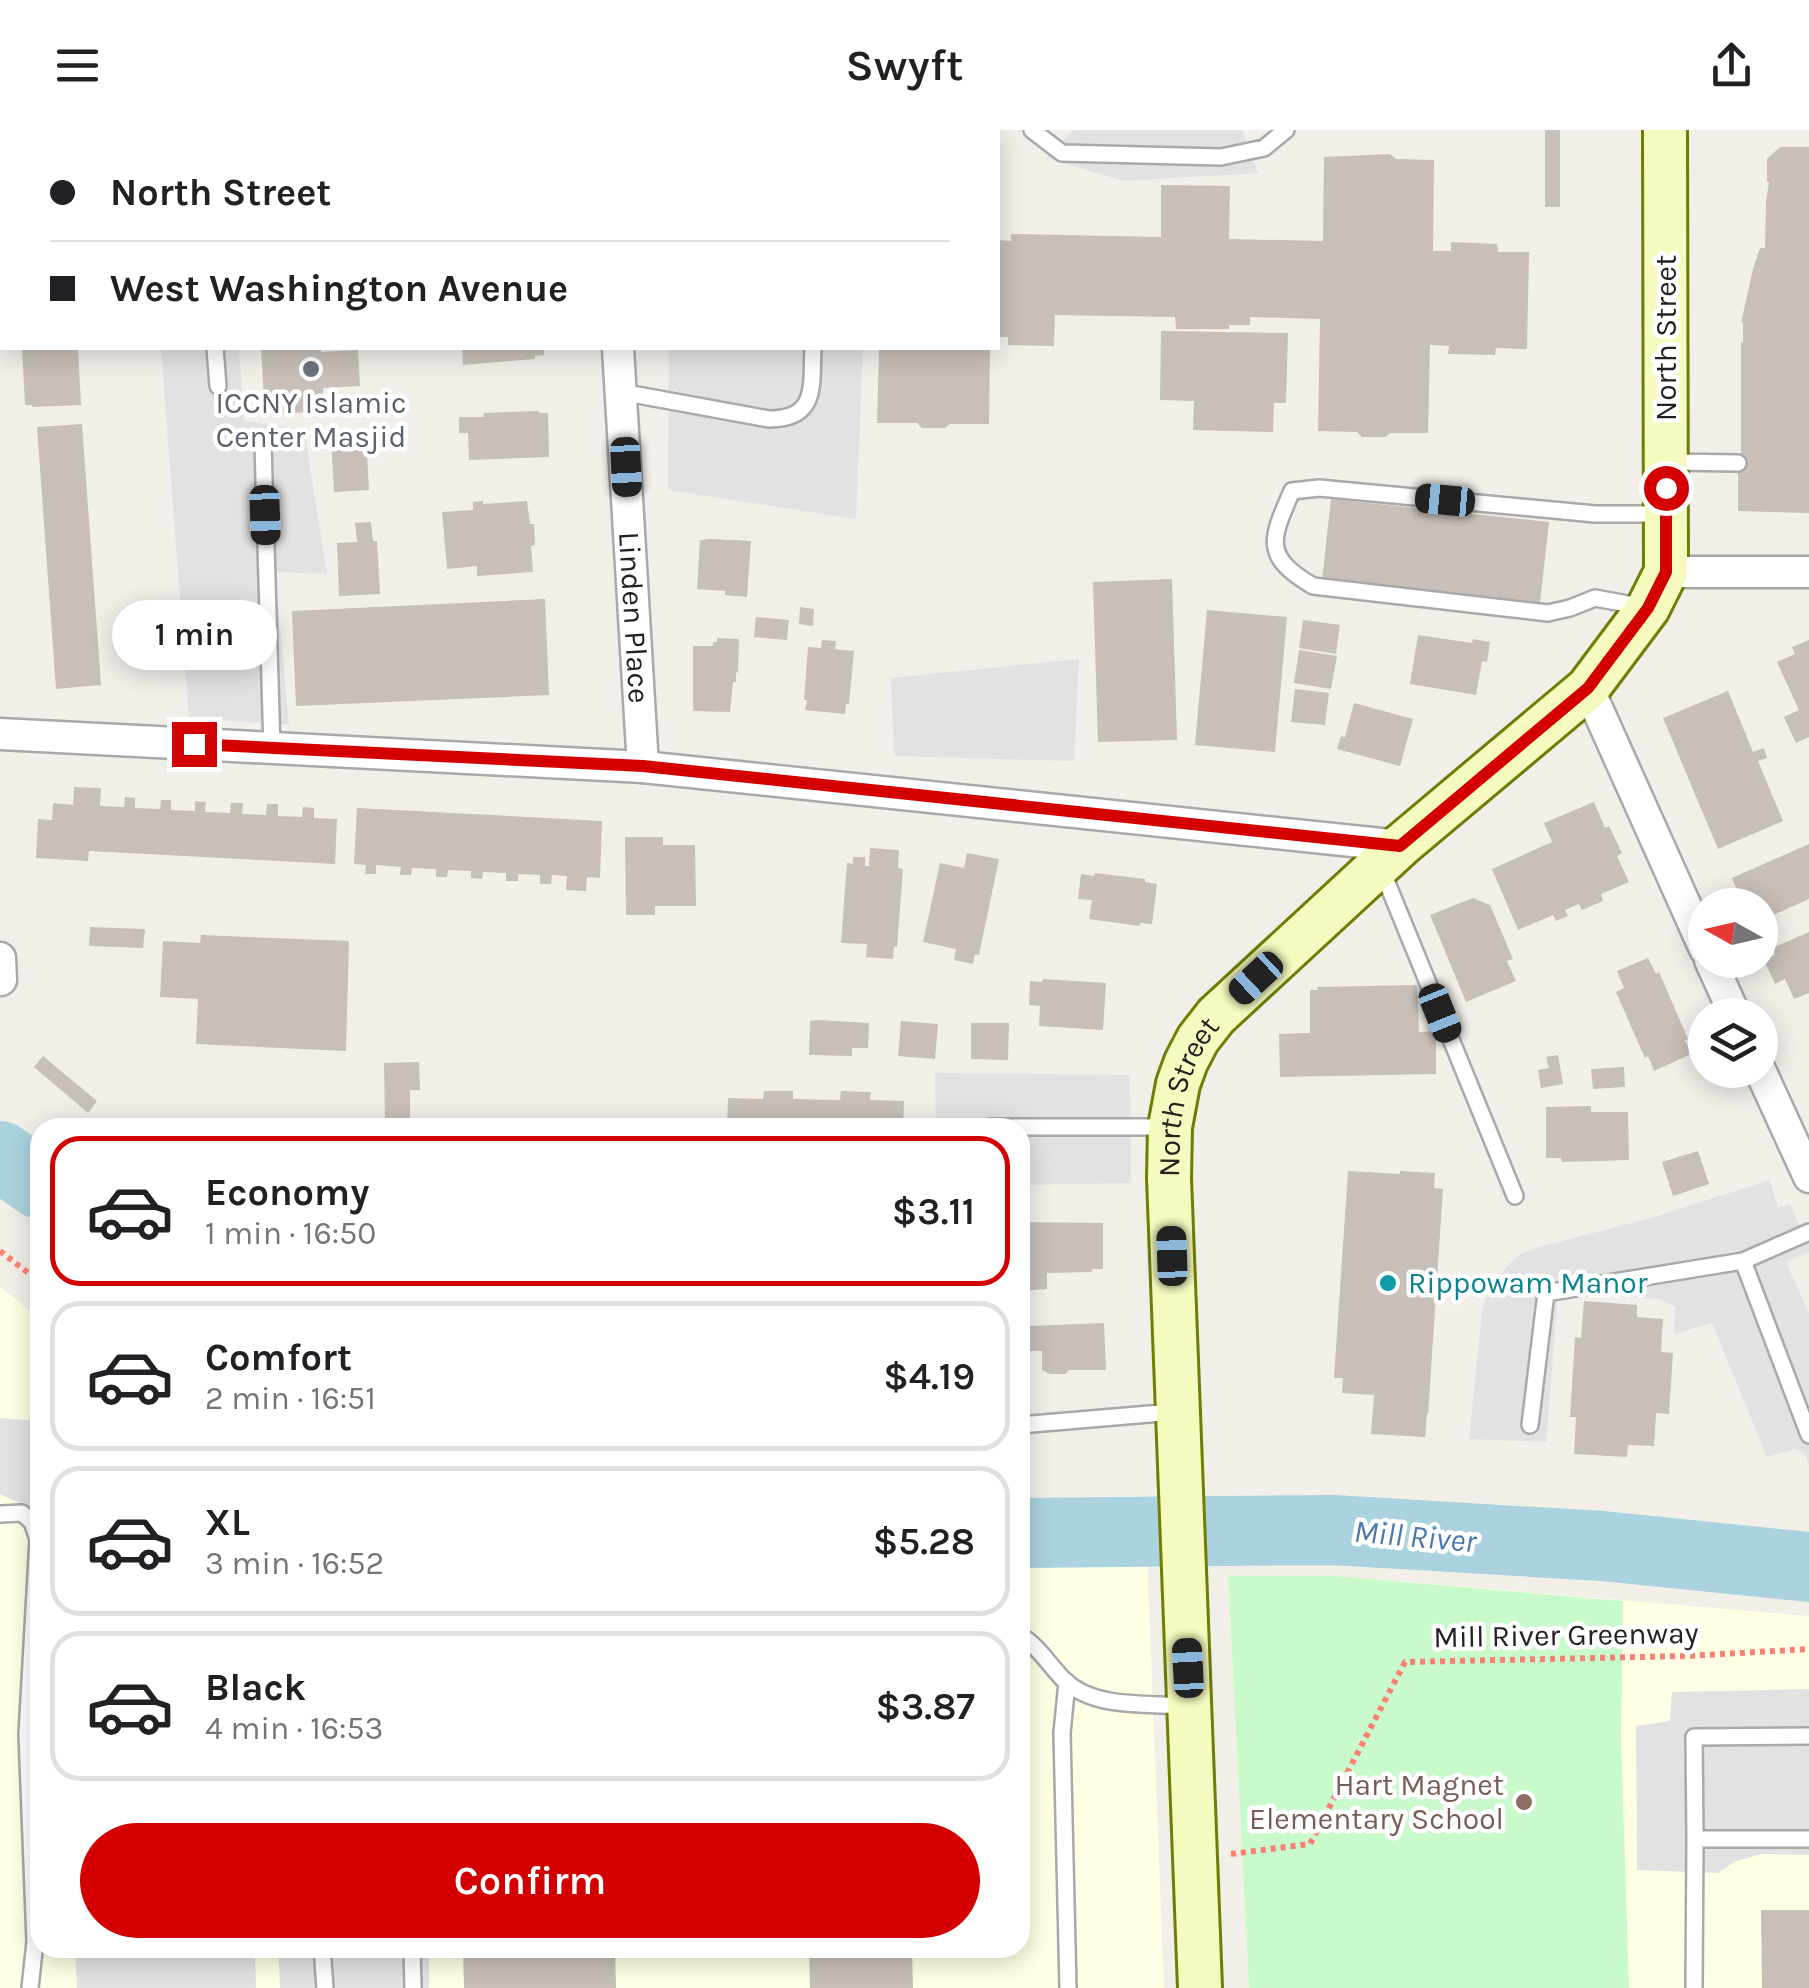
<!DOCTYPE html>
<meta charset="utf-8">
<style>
:root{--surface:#fff;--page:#f2f2f2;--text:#202124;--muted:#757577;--line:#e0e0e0;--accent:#d40000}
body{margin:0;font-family:Karla,sans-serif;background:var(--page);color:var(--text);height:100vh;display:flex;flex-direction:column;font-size:38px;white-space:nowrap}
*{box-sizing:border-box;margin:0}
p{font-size:32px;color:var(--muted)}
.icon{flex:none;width:55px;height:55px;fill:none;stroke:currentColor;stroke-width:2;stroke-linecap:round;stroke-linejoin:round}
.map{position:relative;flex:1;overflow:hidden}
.drawer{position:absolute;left:30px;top:988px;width:1000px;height:840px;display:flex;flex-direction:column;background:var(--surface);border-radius:30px;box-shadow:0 5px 25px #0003}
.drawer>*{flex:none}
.banner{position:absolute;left:0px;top:0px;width:1000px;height:220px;box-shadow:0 5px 25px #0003;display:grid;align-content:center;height:220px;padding:0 50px;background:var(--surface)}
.needle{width:65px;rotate:278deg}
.buttons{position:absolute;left:1688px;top:758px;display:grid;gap:20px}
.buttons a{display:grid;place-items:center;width:90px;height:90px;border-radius:50%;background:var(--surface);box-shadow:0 5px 25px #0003;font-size:50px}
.end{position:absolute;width:45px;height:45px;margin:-22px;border:12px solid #d40000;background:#fff;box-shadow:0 0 0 5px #fff}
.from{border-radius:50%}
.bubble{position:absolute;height:70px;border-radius:35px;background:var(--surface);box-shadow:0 5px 25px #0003;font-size:32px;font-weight:600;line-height:70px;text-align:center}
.car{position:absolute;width:30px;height:60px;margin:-30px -15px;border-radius:12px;box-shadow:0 0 8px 2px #0007;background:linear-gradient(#222 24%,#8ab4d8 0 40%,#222 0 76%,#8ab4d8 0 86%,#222 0)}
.banner b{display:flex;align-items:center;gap:35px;height:95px;font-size:38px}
.banner b+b{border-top:2px solid var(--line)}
.banner i{width:25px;height:25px;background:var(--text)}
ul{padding:18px 0 0;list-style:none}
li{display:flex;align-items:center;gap:30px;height:150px;margin:0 20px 15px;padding:0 30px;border:5px solid var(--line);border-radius:30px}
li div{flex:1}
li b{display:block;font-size:38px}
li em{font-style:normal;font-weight:600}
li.current{border-color:var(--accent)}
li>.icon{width:90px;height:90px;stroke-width:1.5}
.cta{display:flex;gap:20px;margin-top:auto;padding:20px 50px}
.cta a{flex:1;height:115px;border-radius:60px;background:var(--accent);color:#fff;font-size:40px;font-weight:600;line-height:115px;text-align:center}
header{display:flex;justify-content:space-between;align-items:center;height:130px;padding:0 50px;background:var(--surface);font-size:45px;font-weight:600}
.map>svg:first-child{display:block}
.education{fill:#ffffe5}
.park{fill:#c8facc}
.parking{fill:#e2e2e2}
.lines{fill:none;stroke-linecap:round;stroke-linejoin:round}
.river{stroke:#aad3df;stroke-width:70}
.building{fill:#c7bfb8}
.lane-casing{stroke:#a9a9a9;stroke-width:20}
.street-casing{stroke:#a9a9a9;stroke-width:35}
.secondary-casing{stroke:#707d05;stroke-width:48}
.path{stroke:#fa8072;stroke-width:6;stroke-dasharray:5 5;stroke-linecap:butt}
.lane{stroke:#fff;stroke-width:15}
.street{stroke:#fff;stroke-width:30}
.secondary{stroke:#f7fabf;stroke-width:42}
.route{stroke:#d40000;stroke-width:12}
.worship-dot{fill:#6b7280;stroke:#fff;stroke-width:4}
.culture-dot{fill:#0f9aa8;stroke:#fff;stroke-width:4}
.education-dot{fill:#8d6e63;stroke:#fff;stroke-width:4}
.labels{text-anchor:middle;stroke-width:9;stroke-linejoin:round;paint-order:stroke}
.street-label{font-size:30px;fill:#222;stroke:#fff}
.worship-label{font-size:30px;fill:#5b616d;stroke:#fff}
.culture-label{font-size:30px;fill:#0d838f;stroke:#fff;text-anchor:start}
.education-label{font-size:30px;fill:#785e54;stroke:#fff;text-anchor:end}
.water-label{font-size:32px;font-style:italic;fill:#4a7aab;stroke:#fff}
</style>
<header><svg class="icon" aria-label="menu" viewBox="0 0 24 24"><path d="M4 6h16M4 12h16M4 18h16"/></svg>Swyft<svg class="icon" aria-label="share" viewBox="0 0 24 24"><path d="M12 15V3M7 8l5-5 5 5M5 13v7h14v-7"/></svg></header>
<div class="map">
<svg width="1809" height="1858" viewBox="0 0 1809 1858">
<rect width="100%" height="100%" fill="#f2efe9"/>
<!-- education -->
<path class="education" d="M0,1157L40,1189V1818H1020V1424H1147L1164,1858H0Z
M1228,1446H1335L1809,1486V1858H1249Z"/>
<!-- park -->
<path class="park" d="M1228,1446H1335L1623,1471L1621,1607L1629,1858H1249Z"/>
<!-- parking -->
<path class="parking" d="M662,0H872V2H662Z
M1074,0H1242L1258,43L1124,51L1046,28Z
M161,218H239L244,291L304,299L327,444L275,442L289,595L189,588Z
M669,218H863L856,389L668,360Z
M1079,529L1074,631L894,626L891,548Z
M935,943L1130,945L1131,1053L1020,1055V998L936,997Z
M1770,1050L1778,1077L1790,1075L1809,1115V1122L1786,1132L1809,1184V1336L1805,1324L1795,1319L1767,1327L1712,1193L1674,1204L1675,1177L1661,1169L1558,1164L1546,1312L1469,1309L1482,1181L1486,1168L1507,1136L1519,1125L1539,1117L1651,1088Z
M0,1288L40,1291V1383L0,1364Z
M1809,1559V1725L1761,1724L1734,1732L1718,1743L1637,1740L1636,1596L1670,1591L1672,1562Z
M75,1818H225L229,1821L255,1820L256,1858H77Z
M278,1818H435L429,1822V1858H280Z"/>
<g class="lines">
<!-- river -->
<path class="river" d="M0,1026L40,1054
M1020,1403L1333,1400L1602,1416L1809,1437"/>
</g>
<!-- building -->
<path class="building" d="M1545,0H1560V77H1545Z
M1780,17H1809V383L1738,381V333L1741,331V212L1743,213V192L1741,193L1753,139L1760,118H1765L1766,72L1769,52L1767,51V29Z
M1390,24L1396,29L1434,30L1433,121H1451V112L1475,113L1497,114L1498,122H1529L1527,219L1496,218L1495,225L1448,224L1449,216L1430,215L1428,303H1390L1385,307H1362L1357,302L1318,301L1320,189L1250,187V195H1229V199H1176L1175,187L1055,185L1054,216L1008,215V207H998V110L1011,111V104L1161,107V55L1230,56L1229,109L1323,111L1324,27Z
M1161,201L1288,203L1286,273H1274L1273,302L1193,300L1194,271L1160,270Z
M22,218H78L81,275L32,277V275H25Z
M261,218H321V222L358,220L360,256L323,258L324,281L265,285Z
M462,218H544V225L535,226V229L463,235Z
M879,218H990L989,294H950L945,298H922L917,293H877Z
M538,281L539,283H548L549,327L469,330L468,303H459V287H484L483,283Z
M82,294L101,555L56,559L37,297Z
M366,304L369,360L334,362L331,306Z
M1331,369L1549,392L1540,473L1322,450Z
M483,371V374L527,371L530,394H534L535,415L531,416L533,442L477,446V436L447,439L442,382L473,380V372Z
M371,392L373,411H377L380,464L339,466L337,413L357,412L355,393Z
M711,409L751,411L747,467L725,465V461L697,459L700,410Z
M1172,449L1177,610L1098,612L1093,452Z
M545,469L549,565L296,576L292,481Z
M800,477L814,479L813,496L799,494Z
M1207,480L1287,487L1275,622L1195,615Z
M756,487L789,490L787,510L754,507Z
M1303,490L1340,495L1336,524L1299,518Z
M1418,505L1472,513L1473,509L1490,512L1487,532L1482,531L1476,565L1410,554Z
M717,508L739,509L738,543L736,542V552H733L730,582L693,581V516H713V512H717Z
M822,510L836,511L835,519L854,521L849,574H846L845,584L805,580L807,570H804L808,517L821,518Z
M1809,510V607L1796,613L1784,587L1799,580L1777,532L1795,524L1792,517Z
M1299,520L1337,526L1331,559L1294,553Z
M1295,559L1329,563L1325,595L1291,592Z
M1728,561L1753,622L1764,618L1767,628L1758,631L1783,691L1718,719L1663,588Z
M1354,573L1413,589L1400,636L1337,619L1341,606L1345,607Z
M74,657L101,658L100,676L124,677L125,667L135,668V678L160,679L161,670H171V680L195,681V671L206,672L205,682L230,683L231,673H243L242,684L266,685L267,674H278V686L302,687L303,677L314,678V688L337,689L335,734L89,721L88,731L36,728L38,689L52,690L53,673L73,675Z
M1594,672L1605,698L1609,696L1622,723L1617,726L1629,752L1601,764L1603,771L1582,780L1579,774L1565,780L1568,786L1556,791L1553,785L1518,800L1492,739L1552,712L1544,693Z
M357,678L602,691L600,748L587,747L586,761L566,760L567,746L552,745L551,754H540V745L518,744V751H506V743L483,742L482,749L471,748V741L448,740L447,747H436V739L412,738L411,745H400L401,737L376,735V744H365L366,735L354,734Z
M625,707H663V715H695L696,776H655V785H626Z
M1809,714V769L1760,791V775H1743L1732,748Z
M870,718L899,720L898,738L903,739L897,817L894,816L893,829L866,827L867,814L841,813L847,733L853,734V727H865V736H869Z
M967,723L999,729L979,825L975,824L973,834L954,830L956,819L923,812L940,733L964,738Z
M1095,743L1145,749V752L1157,754L1152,794L1140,793V796L1089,789L1092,770L1078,769L1081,744L1094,746Z
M1473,768L1490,775L1513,829L1507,831L1516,851L1466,872L1430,785Z
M90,797L145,799L143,818L89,816Z
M1809,802V863L1794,869L1785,849L1775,854L1764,830L1775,825L1772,818Z
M201,805L349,811L346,921L196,914L198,869L160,867L163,811L200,813Z
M1648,828L1656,844L1659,842L1688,909L1685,910L1691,924L1654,941L1648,926L1645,928L1616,862L1624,858L1617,841Z
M1043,849L1106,853L1103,900L1039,896L1040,876L1029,875L1030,851L1042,852Z
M1417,855L1419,902L1436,901V944L1280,947L1279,904L1310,903V860H1318L1317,857Z
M818,890L869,893L868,918H852V926L809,925L810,891Z
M901,891L938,894L935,929L898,926Z
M971,893H1009L1008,930L971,929Z
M1558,925L1563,954L1541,958L1538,940L1549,938L1546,927Z
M43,926L97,971L88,983L34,937Z
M419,932L420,960H410V994H385L384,933Z
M1624,937L1625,957L1593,959L1591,939Z
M764,961H793V969L840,970L841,961L871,962L870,970L904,971L903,998H727L728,968L763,969Z
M1591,976V982H1628L1629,1030L1562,1032L1561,1028H1546V977Z
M1698,1021L1709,1054L1673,1066L1662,1032Z
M1348,1041L1400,1044V1041L1435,1043L1434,1058L1443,1059L1428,1285L1427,1284L1425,1307L1371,1304L1374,1265L1342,1263L1343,1248H1334Z
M1020,1092L1103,1093V1139H1092V1142L1047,1143V1159L1020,1161Z
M1584,1171L1637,1175V1187L1663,1189L1661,1222L1673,1223L1669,1284L1656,1283L1654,1316L1628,1315L1627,1327L1574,1324L1576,1287H1570L1575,1207L1581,1208Z
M1104,1193L1106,1240H1069L1065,1244H1050L1042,1240V1221H1030V1196Z
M1761,1780H1809V1858H1762Z
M463,1818H615L616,1858H464Z
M809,1818H912L913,1858H810Z"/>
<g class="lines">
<defs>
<path id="lane" d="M200,0V2
M1032,0L1062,23L1221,27L1264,18L1286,0
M215,218L218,256
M621,262L769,289C818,289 811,256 813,218
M263,315L272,618
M1670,332L1738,333
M1644,477L1595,468L1570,478L1548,483L1313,456C1262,426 1271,409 1292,361L1319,358L1595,384H1662
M1381,738L1515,1066
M990,997H1166
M1809,1102L1743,1131L1809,1305
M1020,1295L1173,1282
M1530,1295L1546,1163L1743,1131
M0,1384L22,1383L32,1392L38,1409L27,1604L35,1812L30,1858
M1020,1505C1038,1516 1049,1535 1064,1550C1094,1579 1146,1573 1185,1576
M1067,1552L1062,1603L1068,1858
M1695,1709L1694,1607L1809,1606
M322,1818L325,1858
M412,1818L413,1858
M1694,1858L1695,1709H1809"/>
<g id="street">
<path d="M606,2V0"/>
<path id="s1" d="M618,218L643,637"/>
<path d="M1666,442H1809"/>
<path d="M1588,558L1705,819"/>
<path d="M0,604L643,637L1400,716"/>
<path d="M0,828L1,850"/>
<path d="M1710,830L1735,885"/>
<path d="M1760,940L1809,1047"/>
</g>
<g id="secondary">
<path id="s2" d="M1200,1858L1169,1048L1170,997L1178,954L1186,932L1198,909L1216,886L1400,716L1588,558L1648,478L1666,442L1665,0"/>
</g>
</defs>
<!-- lane casing -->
<use href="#lane" class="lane-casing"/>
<!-- street casing -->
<use href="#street" class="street-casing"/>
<!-- secondary casing -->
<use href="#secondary" class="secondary-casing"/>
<!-- path -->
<path class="path" d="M0,1121L40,1152
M1231,1724L1310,1714L1405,1532L1687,1526L1809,1519"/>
<!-- lane -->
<use href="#lane" class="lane"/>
<!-- street -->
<use href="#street" class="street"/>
<!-- secondary -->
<use href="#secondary" class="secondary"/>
</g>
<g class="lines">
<!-- route -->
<path class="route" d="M194,614L643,636L1400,716L1588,558L1648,478L1666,442V358"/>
</g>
<!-- markers -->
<circle class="worship-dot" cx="311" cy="239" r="10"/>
<circle class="culture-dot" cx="1388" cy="1153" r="10"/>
<circle class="education-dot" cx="1524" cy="1672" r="10"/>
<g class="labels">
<!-- street labels -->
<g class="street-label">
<text transform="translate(1666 208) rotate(-90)" y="10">North Street</text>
<text dy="10" stroke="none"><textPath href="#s1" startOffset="270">Linden Place</textPath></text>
<text dy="10" stroke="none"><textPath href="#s2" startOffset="895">North Street</textPath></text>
<text transform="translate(1566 1505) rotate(-1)" y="10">Mill River Greenway</text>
</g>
<!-- worship labels -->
<g class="worship-label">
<text x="311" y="283">ICCNY Islamic<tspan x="311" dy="34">Center Masjid</tspan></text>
</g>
<!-- culture labels -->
<g class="culture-label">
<text x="1408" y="1163">Rippowam Manor</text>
</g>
<!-- education labels -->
<g class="education-label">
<text x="1504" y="1665">Hart Magnet<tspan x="1504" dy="34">Elementary School</tspan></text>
</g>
<!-- water labels -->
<g class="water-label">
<text transform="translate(1415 1406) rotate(5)" y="11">Mill River</text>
</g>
</g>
</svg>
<div class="buttons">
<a><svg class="needle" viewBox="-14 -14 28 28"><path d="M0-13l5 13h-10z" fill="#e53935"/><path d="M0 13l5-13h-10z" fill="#757577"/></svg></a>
<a><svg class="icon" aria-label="layers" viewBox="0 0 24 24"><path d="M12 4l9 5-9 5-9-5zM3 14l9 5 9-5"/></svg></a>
</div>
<i class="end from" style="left:1666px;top:358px"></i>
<i class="end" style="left:194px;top:614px"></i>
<div class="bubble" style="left:112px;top:470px;width:165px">1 min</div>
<i class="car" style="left:626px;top:337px;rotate:177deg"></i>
<i class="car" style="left:1445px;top:370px;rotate:275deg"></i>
<i class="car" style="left:265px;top:385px;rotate:178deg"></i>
<i class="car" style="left:1256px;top:848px;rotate:227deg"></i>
<i class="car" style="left:1440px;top:883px;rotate:158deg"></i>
<i class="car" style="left:1172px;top:1126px;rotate:358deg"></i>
<i class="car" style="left:1188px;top:1538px;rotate:357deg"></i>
<div class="banner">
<b><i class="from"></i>North Street</b>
<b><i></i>West Washington Avenue</b>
</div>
<section class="drawer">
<ul>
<li class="current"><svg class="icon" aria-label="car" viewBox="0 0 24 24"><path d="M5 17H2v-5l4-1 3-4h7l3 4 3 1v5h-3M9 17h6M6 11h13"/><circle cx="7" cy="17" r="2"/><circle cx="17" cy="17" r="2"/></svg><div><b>Economy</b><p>1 min · 16:50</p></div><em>$3.11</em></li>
<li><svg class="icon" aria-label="car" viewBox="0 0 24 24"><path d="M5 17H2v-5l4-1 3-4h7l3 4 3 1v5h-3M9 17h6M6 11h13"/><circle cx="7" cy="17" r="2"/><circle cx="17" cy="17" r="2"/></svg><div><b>Comfort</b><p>2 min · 16:51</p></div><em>$4.19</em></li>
<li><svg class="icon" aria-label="car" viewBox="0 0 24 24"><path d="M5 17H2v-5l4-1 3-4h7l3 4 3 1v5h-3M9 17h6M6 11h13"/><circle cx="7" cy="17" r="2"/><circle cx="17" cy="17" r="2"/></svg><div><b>XL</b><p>3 min · 16:52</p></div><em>$5.28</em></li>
<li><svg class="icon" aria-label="car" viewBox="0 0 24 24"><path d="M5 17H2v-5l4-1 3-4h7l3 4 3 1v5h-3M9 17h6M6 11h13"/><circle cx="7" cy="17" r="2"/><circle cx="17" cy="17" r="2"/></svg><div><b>Black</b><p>4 min · 16:53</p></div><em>$3.87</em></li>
</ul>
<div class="cta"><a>Confirm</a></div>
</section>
</div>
